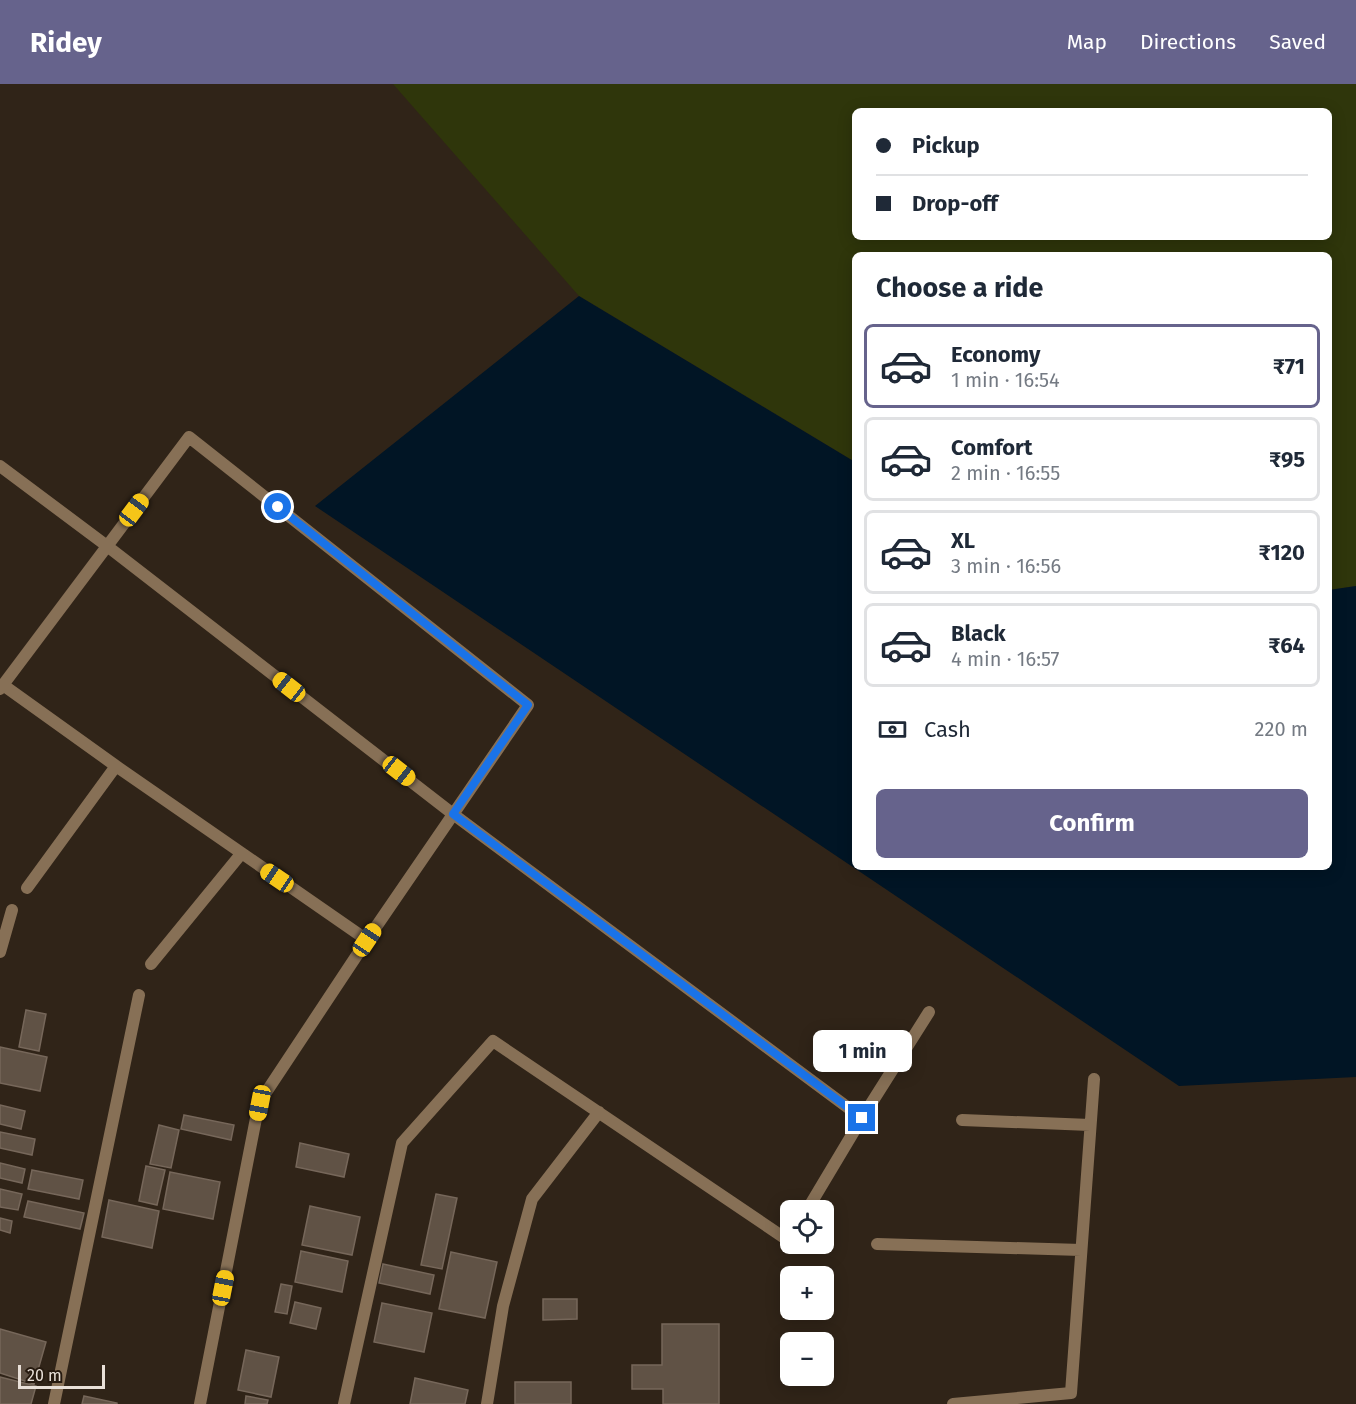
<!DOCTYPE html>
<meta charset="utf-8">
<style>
:root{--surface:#fff;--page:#f6f6f7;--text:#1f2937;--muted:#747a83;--line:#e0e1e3;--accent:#66638c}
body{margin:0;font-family:"Fira Sans",sans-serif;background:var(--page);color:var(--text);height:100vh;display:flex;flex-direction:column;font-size:22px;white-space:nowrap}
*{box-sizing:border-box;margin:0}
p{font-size:20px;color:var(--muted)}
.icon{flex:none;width:33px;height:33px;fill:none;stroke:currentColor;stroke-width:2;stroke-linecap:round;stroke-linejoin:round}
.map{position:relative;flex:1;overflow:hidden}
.drawer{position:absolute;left:852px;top:168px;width:480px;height:618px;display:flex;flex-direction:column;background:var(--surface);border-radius:9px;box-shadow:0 3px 15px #0003}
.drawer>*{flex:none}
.hud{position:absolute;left:852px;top:24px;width:480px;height:132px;border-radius:9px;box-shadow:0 3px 15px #0003;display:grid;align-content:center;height:132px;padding:0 24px;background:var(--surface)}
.controls{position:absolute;left:780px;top:1116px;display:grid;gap:12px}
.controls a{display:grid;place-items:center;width:54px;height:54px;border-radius:9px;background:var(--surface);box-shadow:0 3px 15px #0003;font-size:30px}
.scale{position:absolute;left:18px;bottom:15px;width:87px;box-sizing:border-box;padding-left:6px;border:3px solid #e9e0d8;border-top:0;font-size:16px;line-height:21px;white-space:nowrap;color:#e9e0d8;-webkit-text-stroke:4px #261a0f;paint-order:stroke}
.end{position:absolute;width:27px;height:27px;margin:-14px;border:8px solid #1a73e8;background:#fff;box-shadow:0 0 0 3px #fff}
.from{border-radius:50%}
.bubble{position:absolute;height:42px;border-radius:9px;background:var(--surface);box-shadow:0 3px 15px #0003;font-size:20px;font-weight:700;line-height:42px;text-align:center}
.car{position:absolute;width:18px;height:36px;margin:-18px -9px;border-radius:8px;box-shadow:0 0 4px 2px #0007;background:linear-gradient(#f5c518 24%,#345 0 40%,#f5c518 0 76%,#345 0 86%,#f5c518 0)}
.hud b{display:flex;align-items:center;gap:21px;height:57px;font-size:22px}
.hud b+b{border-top:2px solid var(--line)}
.hud i{width:15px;height:15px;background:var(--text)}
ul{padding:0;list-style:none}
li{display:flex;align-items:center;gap:18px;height:84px;margin:0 12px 9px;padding:0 12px;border:3px solid var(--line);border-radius:9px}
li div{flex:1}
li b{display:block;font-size:22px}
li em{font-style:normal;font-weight:700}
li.on{border-color:var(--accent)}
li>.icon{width:54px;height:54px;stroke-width:1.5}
h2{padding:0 24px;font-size:27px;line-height:72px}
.pay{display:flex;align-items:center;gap:15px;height:66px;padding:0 24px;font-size:22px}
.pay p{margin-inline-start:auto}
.cta{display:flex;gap:12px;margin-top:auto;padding:12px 24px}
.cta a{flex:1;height:69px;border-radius:9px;background:var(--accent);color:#fff;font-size:24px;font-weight:700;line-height:69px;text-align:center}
header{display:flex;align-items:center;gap:36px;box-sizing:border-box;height:84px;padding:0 30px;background:var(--accent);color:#fff}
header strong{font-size:28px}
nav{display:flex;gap:33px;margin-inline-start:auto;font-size:21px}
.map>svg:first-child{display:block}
.green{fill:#2f360b;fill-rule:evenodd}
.water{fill:#011525}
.building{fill:#605245;stroke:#76675a;stroke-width:1.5}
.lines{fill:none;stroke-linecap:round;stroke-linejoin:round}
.street{stroke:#877056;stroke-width:12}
.route{stroke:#1a73e8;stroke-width:8}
</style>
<header>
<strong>Ridey</strong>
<nav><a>Map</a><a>Directions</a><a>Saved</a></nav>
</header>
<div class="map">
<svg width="1356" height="1320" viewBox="0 0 1356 1320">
<rect width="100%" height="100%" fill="#302418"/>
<!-- green -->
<path class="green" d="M393,0H1356V502L1329,506V171H855V378L579,212ZM855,27H1329V153H855Z"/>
<!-- water -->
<path class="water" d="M579,212L855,378V783H1329V506L1356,502V993L1179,1002L315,422Z"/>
<!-- building -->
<path class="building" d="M26,926L46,930L39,967L19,963Z
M0,963L47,973L40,1007L0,999Z
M0,1021L25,1027L21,1045L0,1040Z
M184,1031L234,1041L231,1056L181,1045Z
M159,1041L179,1046L171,1084L150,1080Z
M0,1048L35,1055L32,1071L0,1064Z
M300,1059L349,1070L344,1093L296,1083Z
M0,1079L25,1085L22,1099L0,1094Z
M146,1082L165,1086L157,1121L139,1117Z
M32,1086L83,1096L79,1115L28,1105Z
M170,1088L220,1098L213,1135L163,1125Z
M0,1105L22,1110L18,1126L0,1123Z
M436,1110L457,1114L442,1185L421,1181Z
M109,1116L159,1127L152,1164L102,1153Z
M28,1117L84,1129L80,1145L24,1133Z
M310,1122L360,1133L352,1171L302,1161Z
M0,1134L12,1137L10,1149L0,1146Z
M301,1167L348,1177L342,1208L295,1198Z
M451,1168L497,1178L485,1234L439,1225Z
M383,1180L434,1191L430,1210L379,1199Z
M281,1200L292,1202L287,1230L275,1228Z
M543,1215H577V1235L543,1236Z
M295,1218L321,1224L316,1245L290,1239Z
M382,1219L432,1229L424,1268L374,1258Z
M662,1240H719V1320H663V1305H632V1281H662Z
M0,1245L46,1258L34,1300L0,1289Z
M246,1266L279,1273L271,1313L238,1306Z
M0,1293L36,1302L31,1320H0Z
M415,1294L468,1306L465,1320H410Z
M515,1298H571V1320H515Z
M84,1312L117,1319V1320H82Z
M246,1312L268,1316L267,1320H245Z"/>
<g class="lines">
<!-- street -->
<path class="street" d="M0,382L107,462L453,730L862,1034
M3,601L116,682L27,804
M0,605L189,353L528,621L367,856L259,1019L200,1320
M116,682L367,856
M0,868L12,826
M151,880L241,770
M962,1036L1090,1041
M807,1126L862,1034L929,928
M877,1160L1081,1166
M54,1320L139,911
M344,1320L402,1059L493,957L789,1157L790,1155
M487,1320L503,1222L532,1115L599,1028
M953,1320L1071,1309L1094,995"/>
</g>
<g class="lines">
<!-- route -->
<path class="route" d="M278,423L528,621L453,730L862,1034"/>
</g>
</svg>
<div class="controls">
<a><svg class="icon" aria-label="locate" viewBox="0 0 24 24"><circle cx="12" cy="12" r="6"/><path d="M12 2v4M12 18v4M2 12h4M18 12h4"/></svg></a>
<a>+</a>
<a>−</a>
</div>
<div class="scale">20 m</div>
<i class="end from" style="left:278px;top:423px"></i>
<i class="end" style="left:862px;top:1034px"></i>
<div class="bubble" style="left:813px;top:946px;width:99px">1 min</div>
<i class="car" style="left:134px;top:426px;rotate:37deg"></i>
<i class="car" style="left:289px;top:603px;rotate:308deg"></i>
<i class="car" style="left:399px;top:687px;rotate:128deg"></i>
<i class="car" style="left:277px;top:794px;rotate:304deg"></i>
<i class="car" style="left:367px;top:856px;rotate:34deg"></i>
<i class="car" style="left:260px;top:1019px;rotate:191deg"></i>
<i class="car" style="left:223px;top:1204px;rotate:11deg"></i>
<div class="hud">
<b><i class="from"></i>Pickup</b>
<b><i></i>Drop-off</b>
</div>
<section class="drawer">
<h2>Choose a ride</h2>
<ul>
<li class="on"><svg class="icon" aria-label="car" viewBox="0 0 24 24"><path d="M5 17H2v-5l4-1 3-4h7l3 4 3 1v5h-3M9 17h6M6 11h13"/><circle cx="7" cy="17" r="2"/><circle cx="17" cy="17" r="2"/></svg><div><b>Economy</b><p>1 min · 16:54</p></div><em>₹71</em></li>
<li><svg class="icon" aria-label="car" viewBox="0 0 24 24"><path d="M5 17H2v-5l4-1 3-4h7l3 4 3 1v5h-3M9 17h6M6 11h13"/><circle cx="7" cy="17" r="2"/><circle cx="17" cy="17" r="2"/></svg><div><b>Comfort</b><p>2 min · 16:55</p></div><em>₹95</em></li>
<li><svg class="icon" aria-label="car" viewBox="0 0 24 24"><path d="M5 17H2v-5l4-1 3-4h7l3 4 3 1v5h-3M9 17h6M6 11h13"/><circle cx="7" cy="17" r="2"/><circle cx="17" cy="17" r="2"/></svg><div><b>XL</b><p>3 min · 16:56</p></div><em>₹120</em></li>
<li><svg class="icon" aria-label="car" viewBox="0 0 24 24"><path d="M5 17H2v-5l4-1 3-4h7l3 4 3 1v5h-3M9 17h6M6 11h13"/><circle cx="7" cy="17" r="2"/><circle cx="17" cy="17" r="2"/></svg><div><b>Black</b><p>4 min · 16:57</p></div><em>₹64</em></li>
</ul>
<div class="pay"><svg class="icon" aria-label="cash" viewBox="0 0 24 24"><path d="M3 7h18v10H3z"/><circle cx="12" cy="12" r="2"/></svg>Cash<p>220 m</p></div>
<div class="cta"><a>Confirm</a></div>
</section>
</div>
